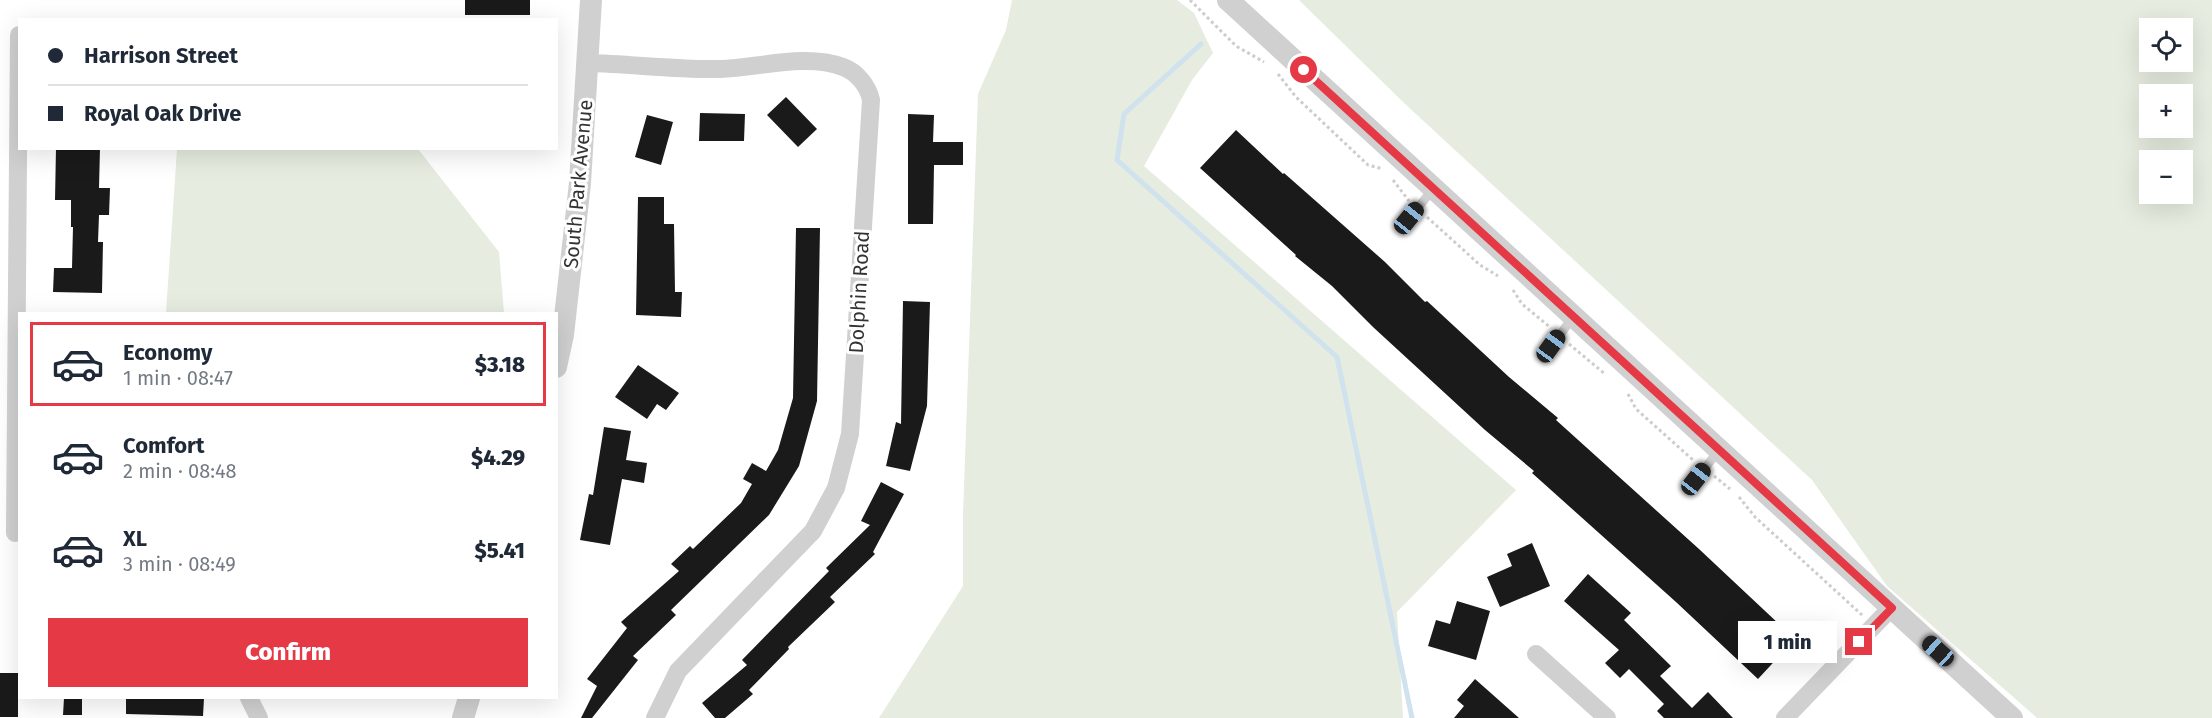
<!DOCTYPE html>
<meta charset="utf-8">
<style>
:root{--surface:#fff;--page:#f2f2f3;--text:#1f2937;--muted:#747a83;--line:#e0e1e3;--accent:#e63946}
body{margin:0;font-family:"Fira Sans",sans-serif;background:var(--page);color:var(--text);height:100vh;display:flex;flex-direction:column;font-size:22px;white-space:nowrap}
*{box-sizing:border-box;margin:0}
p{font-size:20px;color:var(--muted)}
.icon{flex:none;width:33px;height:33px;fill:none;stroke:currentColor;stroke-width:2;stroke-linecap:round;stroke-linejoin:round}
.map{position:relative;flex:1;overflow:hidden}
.panel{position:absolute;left:18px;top:312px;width:540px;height:387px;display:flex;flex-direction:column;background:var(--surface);border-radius:0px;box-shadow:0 6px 24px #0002}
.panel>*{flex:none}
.hud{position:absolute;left:18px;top:18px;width:540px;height:132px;border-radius:0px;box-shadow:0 6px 24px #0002;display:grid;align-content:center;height:132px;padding:0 30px;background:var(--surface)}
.fabs{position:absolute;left:2139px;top:18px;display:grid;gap:12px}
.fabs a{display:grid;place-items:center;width:54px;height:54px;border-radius:0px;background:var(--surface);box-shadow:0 6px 24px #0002;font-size:30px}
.end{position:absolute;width:27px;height:27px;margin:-14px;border:8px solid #e63946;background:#fff;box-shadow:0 0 0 3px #fff}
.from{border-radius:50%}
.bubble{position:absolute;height:42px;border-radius:0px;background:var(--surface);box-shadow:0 6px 24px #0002;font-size:20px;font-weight:800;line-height:42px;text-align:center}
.car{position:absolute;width:18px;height:36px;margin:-18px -9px;border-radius:8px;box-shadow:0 0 4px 2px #0007;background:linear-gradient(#222 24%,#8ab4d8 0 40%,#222 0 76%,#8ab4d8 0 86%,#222 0)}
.hud b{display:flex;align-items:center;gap:21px;height:57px;font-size:22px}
.hud b+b{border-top:2px solid var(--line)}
.hud i{width:15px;height:15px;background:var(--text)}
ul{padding:10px 0 0;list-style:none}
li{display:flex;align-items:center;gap:18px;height:84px;margin:0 12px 9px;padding:0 18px;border:3px solid transparent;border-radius:0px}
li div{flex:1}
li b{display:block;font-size:22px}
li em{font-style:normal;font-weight:800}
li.active{border-color:var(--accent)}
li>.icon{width:54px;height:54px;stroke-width:1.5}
.cta{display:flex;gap:12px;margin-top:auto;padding:12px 30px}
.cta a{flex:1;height:69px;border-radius:0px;background:var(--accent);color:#fff;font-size:24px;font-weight:800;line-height:69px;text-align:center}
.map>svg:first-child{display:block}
.green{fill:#e6ecdf;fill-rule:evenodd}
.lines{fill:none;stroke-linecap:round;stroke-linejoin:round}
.stream{stroke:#cfe2ee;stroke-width:5}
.building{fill:#1a1a1a}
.path{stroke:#cdcdcd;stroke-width:3;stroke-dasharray:3 3;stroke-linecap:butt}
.service{stroke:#d0d0d0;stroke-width:9}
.minor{stroke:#d0d0d0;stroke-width:18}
.tertiary{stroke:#d0d0d0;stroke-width:22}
.route{stroke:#e63946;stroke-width:8}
.labels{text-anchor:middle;stroke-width:6;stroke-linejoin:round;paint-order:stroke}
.street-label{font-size:20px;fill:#333;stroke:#fff}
</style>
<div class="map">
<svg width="2212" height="718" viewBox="0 0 2212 718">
<rect width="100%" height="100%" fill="#fff"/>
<!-- green -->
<path class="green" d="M1012,0H1177L1194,13L1213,53L1192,80L1144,166L1516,490L1397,612L1403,718H879L963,586V515L978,94L1006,30Z
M1299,0H2212V718H2037L1887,586L1812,480L1403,102ZM2182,28V62H2150V28ZM2150,94H2182V128H2150ZM2182,160V194H2150V160Z
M177,149H418L499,252L504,313H166Z"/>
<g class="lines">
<!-- stream -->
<path class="stream" d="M1201,44L1124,114L1117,160L1337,357L1412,718"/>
</g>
<!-- building -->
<path class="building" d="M465,0H530V15H465Z
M786,97L817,129L798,147L767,115Z
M700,113L745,114L744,141H699Z
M908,114L934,115L933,142H963V165H934L933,224H908Z
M647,115L673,122L661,165L635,157Z
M1236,130L1283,174L1284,173L1385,262L1425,302L1427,301L1509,377L1558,418L1556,420L1699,549L1795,639L1758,679L1676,602L1532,473L1534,471L1485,430L1373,327L1332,286L1295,256L1296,255L1200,168Z
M56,148H100L99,188H110L109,215H99L98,242H103L102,293L53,292L54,268H72L73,227H71V200H55Z
M638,197H664V224H674L675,292H682L681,317L636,315Z
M796,228H820L817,401L799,466L769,515L671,610L676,615L633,656L638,660L592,718H581L597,686L587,679L627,628L621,622L679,571L671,564L690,546L693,549L741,503L752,484L743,479L752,463L766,471L778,450L793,398Z
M903,301L930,302L927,406L910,471L886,466L896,422L901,424Z
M638,365L679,393L666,410L657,404L647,419L615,397Z
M604,427L631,431L626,460L647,463L644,483L622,479L610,545L580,540L589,494L593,495Z
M881,482L904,494L873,552L875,554L830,597L835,602L788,647L789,649L749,690L753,694L725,718H715L702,703L747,665L742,660L829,571L826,568L870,525L861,521Z
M1532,543L1550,586L1500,607L1487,577L1512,566L1507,554Z
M1588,574L1631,613L1624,620L1671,666L1660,676L1692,708L1708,692L1733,718H1664L1657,711L1664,704L1629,669L1620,678L1605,663L1619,650L1564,601Z
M1457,601L1490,611L1476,660L1428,646L1436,620L1450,624Z
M0,673H18V717H0Z
M1475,679L1519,718H1454L1464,706L1457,700Z
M64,698H82V715H63Z
M126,698H204L203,716L126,714Z"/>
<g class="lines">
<!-- path -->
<path class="path" d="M1190,0L1236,46L1264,62
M1278,74L1296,97L1368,165L1383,169
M1393,180L1409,201
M1427,217L1480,265L1498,276
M1513,290L1522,304L1551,328
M1569,344L1605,374
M1628,394L1636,409L1694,461
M1714,476L1730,489
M1739,497L1755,517L1862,615"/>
<!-- service -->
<path class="service" d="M1401,229L1433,189
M1543,358L1573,317
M1688,490L1719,450"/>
<!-- minor -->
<path class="minor" d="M588,63C632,64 676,70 720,69C759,68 805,53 843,67C857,72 868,86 871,100L850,434L836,488L813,531L678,671L655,718
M15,533L19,35
M1536,654L1607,718
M249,698L259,718
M1785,718L1891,608"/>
<!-- tertiary -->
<path class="tertiary" d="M1228,0L2012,718
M556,367L563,335L580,183L591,0
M463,718L469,698"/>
</g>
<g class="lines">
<!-- route -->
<path class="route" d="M1304,70L1892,608L1859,642"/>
</g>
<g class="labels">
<!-- street labels -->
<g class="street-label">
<text transform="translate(578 184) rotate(-85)" y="7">South Park Avenue</text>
<text transform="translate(859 292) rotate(-87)" y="7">Dolphin Road</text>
</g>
</g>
</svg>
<div class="fabs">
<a><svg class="icon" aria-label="locate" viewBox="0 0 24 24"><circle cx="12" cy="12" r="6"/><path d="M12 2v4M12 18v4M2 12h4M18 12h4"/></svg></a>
<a>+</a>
<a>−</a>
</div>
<i class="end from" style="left:1304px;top:70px"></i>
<i class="end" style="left:1859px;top:642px"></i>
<div class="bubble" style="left:1738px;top:621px;width:99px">1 min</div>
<i class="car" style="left:1409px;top:218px;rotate:39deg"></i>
<i class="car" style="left:1551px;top:346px;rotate:36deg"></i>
<i class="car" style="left:1696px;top:479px;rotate:38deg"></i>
<i class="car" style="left:1938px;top:651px;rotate:312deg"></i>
<div class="hud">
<b><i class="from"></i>Harrison Street</b>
<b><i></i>Royal Oak Drive</b>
</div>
<section class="panel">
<ul>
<li class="active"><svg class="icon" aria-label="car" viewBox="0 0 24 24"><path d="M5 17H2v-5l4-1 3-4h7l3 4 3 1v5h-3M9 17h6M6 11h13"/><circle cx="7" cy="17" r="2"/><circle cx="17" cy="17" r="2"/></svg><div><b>Economy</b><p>1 min · 08:47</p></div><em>$3.18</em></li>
<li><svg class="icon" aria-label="car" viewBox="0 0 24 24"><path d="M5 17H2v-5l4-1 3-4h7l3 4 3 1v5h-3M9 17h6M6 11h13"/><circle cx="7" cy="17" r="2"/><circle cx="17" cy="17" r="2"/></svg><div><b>Comfort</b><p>2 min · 08:48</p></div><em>$4.29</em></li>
<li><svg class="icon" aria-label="car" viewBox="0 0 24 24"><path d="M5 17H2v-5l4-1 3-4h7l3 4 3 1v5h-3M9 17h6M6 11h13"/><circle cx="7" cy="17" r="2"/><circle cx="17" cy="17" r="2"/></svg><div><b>XL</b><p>3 min · 08:49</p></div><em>$5.41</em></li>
</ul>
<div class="cta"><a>Confirm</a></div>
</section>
</div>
